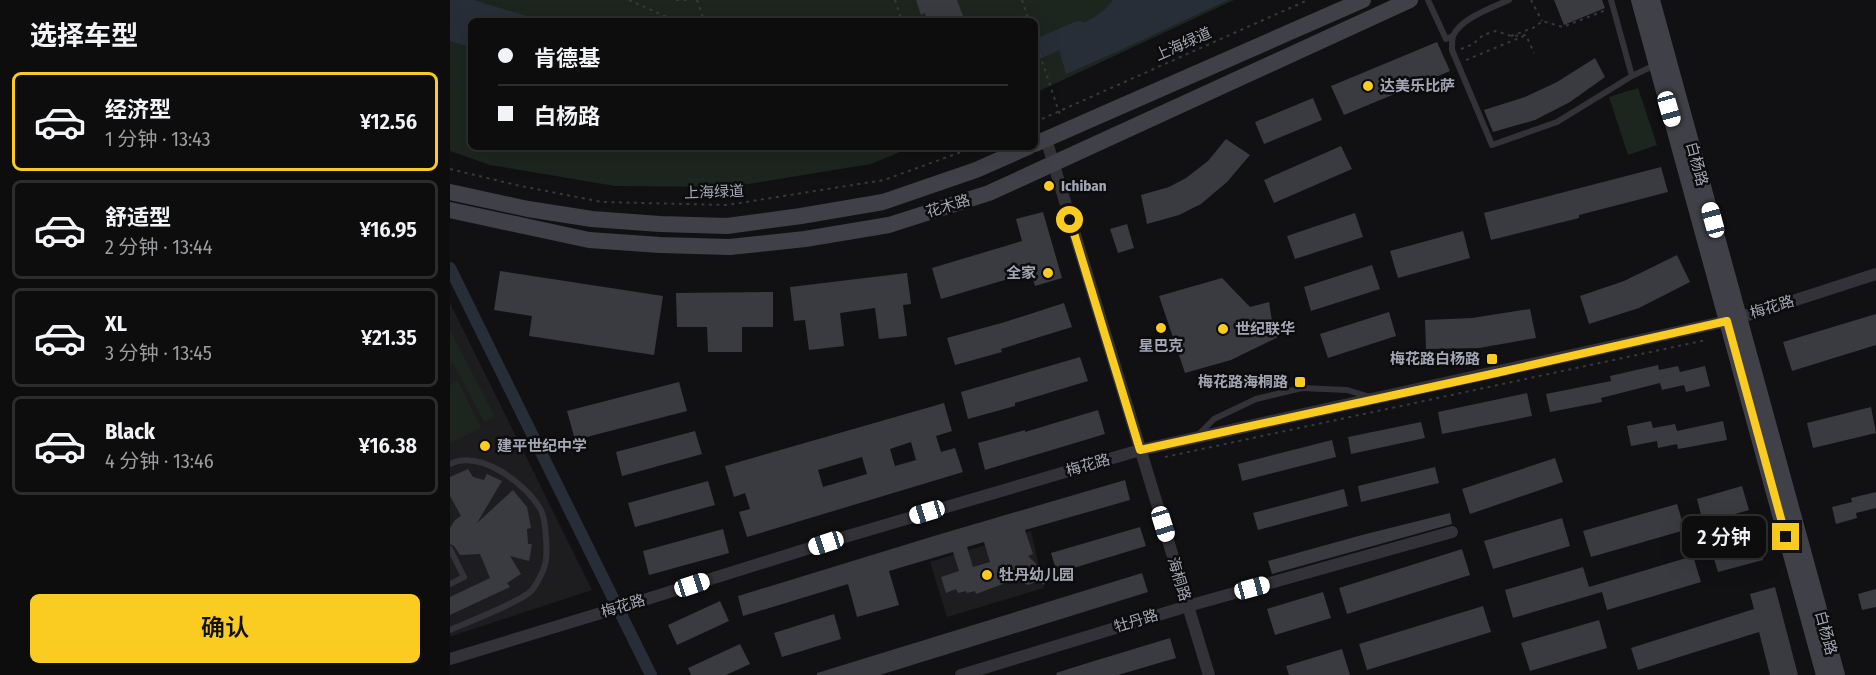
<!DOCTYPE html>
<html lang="zh">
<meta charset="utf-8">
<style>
:root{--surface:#0d0d0e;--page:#161617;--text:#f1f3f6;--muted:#9a9c9e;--line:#2d2d2e;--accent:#facc21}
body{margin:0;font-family:"Fira Sans Condensed","Noto Sans SC",sans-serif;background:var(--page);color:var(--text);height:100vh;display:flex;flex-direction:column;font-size:22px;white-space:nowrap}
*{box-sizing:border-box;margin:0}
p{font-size:20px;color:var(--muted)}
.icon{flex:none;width:33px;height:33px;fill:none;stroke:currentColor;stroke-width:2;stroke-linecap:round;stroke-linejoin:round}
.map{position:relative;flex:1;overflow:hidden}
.side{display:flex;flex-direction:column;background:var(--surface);width:450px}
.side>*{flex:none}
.banner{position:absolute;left:18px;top:18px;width:570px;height:132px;border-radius:9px;box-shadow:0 6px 24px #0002,0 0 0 2px var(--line);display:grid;align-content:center;height:132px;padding:0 30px;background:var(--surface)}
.end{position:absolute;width:27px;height:27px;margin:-14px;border:8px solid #facc21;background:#111;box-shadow:0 0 0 3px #111}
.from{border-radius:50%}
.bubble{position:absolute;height:42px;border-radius:9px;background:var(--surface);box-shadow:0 6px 24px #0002,0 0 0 2px var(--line);font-size:20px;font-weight:600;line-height:42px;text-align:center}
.car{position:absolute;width:18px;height:36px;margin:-18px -9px;border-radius:8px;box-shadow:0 0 4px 2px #0007;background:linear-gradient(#fff 24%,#345 0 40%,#fff 0 76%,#345 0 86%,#fff 0)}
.banner b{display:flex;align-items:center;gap:21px;height:57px;font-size:22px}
.banner b+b{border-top:2px solid var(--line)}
.banner i{width:15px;height:15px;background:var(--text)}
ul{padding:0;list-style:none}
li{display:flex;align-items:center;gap:18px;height:99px;margin:0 12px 9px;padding:0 18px;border:3px solid var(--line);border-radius:9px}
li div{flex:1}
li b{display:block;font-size:22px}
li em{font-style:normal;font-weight:600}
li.on{border-color:var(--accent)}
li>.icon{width:54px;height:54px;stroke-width:1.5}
h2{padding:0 30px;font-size:27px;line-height:72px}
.action{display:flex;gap:12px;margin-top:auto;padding:12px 30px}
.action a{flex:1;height:69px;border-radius:9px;background:var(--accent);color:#111;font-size:24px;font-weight:600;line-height:69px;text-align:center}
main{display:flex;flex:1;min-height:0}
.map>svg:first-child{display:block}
.built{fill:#1d1d20}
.green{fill:#1d251f}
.water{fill:#272e37}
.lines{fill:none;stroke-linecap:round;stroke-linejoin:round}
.canal{stroke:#272e37;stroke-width:12}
.river{stroke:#272e37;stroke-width:20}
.building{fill:#3a3b40;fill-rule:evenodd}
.path{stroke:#38393f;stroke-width:2;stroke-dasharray:3 4.5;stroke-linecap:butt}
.service{stroke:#323238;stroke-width:6}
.minor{stroke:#323238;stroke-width:12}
.secondary{stroke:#404148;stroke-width:16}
.route{stroke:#facc21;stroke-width:8}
.poi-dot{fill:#facc21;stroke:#0c0c0d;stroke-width:2}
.labels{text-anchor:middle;stroke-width:5;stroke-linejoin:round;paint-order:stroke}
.street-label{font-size:15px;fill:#a1a5b4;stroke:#0c0c0d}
.poi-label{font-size:15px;font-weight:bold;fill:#a1a5b4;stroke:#0c0c0d;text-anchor:start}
</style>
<main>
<section class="side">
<h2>选择车型</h2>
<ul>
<li class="on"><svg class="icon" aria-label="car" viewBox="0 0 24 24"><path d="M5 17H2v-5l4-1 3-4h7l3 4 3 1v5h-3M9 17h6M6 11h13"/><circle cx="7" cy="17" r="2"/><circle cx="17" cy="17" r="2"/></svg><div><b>经济型</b><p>1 分钟 · 13:43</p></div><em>¥12.56</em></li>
<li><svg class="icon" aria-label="car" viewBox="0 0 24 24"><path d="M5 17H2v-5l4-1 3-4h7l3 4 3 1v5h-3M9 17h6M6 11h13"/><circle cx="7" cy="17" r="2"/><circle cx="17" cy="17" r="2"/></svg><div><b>舒适型</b><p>2 分钟 · 13:44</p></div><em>¥16.95</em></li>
<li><svg class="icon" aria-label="car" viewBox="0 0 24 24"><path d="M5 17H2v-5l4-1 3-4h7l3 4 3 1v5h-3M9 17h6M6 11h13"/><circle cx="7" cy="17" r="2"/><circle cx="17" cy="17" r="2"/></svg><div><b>XL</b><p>3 分钟 · 13:45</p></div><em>¥21.35</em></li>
<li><svg class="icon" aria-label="car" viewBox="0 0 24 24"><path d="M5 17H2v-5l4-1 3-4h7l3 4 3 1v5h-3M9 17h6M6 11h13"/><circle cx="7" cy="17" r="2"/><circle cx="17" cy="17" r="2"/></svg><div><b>Black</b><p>4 分钟 · 13:46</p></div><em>¥16.38</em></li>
</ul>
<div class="action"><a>确认</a></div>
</section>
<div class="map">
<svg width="1426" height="675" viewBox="0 0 1426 675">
<rect width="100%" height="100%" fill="#111113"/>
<!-- built -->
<path class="built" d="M0,303L142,590L2,636H0Z
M581,531L594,588L497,617L480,562Z"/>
<!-- green -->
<path class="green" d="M0,0H784L585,93V21H21V147H462L421,164L280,187L165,186L40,165L0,151Z
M1188,88L1207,145L1178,155L1159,97Z
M0,330L45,417L34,422L2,361L0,367Z
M8,381L31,428L0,443V385Z"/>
<!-- water -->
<path class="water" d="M0,0H24L93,21H21V47L0,41Z
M663,0H778L673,49L616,74L605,35C625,26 650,19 663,0Z"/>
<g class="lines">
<!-- canal -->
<path class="canal" d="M0,268L201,675"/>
<!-- river -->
<path class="river" d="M585,50L629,31"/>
</g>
<!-- building -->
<path class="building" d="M466,0H507L513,16L499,21H477L475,13L471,15Z
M1104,0H1152L1155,8L1114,25Z
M987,42L1000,71L894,115L881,86Z
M1145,58L1155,77L1120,102L1085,120L1043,132L1034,110L1075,97L1107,82Z
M863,98L872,120L814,144L805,122Z
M776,139L800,155L777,182L751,204L729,215L697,224L691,195L719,187L736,178L758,161Z
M891,146L902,169L824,203L814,180Z
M1211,167L1218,192L1129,215V218L1041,240L1034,213Z
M593,212L612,278L585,286L581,272L491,299L482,268L572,241L566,219Z
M905,213L913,237L845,259L837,236Z
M677,224L684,248L668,253L660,229Z
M1013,231L1020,258L948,278L940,251Z
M1227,255L1240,282L1189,308L1139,324L1130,296L1174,281Z
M922,265L930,289L861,311L854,287Z
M50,271L213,296L204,355L79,336L82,316L44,310Z
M457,273L461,304L453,305L457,336L429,339L425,308L390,313L394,346L359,350L355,320L344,321L340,287Z
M772,278L800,307L819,302L822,321L830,336L781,360L735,373L709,296Z
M323,292V327H292V352H258L257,327H227L226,293Z
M614,303L622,327L551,349L552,352L505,365L497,338L555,322Z
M1080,309L1086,338L1029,348L976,349L975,320L1022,318Z
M939,312L946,336L878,358L870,334Z
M1426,314V345L1342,371L1333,342Z
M630,357L638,381L565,403V406L518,419L511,392Z
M1208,365L1209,370L1228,366L1230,372L1255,366L1260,386L1236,392L1234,385L1212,390L1210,383L1151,398L1152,402L1100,412L1096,394L1161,381L1160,376Z
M229,382L237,411L125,440L117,411Z
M1077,393L1082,416L992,434L988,412Z
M494,403L502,431L486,436L491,452L505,448L513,472L297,537L289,512L300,509L295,493L284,497L275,466ZM461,442L466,460L445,466L440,449ZM412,457L417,474L373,487L368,470Z
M1421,407L1426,433L1363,448L1357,423Z
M648,410L655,434L535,470L528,443L575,430V432Z
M1201,421L1203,428L1225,424L1227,431L1273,421L1277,440L1228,449L1227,444L1208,448L1207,441L1181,446L1177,426Z
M971,422L975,438L901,454L898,437Z
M245,431L252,454L172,476L166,452Z
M882,440L886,457L792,481L788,464Z
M1105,458L1113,482L1020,514L1012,489Z
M985,467L989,483L911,502L908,486Z
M18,469L23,477L34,480L37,474L52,481L27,523L63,490L77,507L81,528L77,529L78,544H82L79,561L60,556L71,574L57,583L60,587L0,615V597L40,578L30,554L10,555L4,546L0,544V528L5,520L11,516L0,496V477Z
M675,480L680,500L575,530L583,554L578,556L598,576L594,585L588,581L578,585L573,583L571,577L526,594L525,591L517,593L516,591L508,593L506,589L496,593L491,577L509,571L503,552L439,571L449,605L407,617L398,584L293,616L288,596L484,536ZM534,542L540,562L523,567L517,547Z
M258,481L265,505L185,527L178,503Z
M1292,486L1299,510L1253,523L1247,499Z
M894,489L898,506L808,530L803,513Z
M1426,492V508L1406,513L1407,518L1386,524L1382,507L1402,502L1401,498Z
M1227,504L1235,530L1141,557L1133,531Z
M1000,513L1002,524L822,574L818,561L912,535Z
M1112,518L1120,546L1043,569L1034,541Z
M690,527L696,546L607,573L601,553Z
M273,529L279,553L199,575L193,551Z
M1307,536L1313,560L1268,572L1261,549Z
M1012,549L1020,575L897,614L889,588Z
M1243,556L1251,582L1157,610L1152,592L1063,618L1055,590L1133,567L1139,587Z
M692,573L698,592L430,675H367V673Z
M1325,587L1348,675H1320L1309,632L1188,670L1181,648L1304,609L1300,594Z
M1426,589V607L1412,610L1408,594Z
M873,592L881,618L825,635L817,609Z
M270,601L279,621L227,645L218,625Z
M1033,606L1041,632L917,670L909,644Z
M384,614L391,639L332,657L324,633Z
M1149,620L1157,648L1080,671L1071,643Z
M720,638L726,658L668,675H607L606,673L631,665Z
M290,644L300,664L276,675H241L238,668Z
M892,649L900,675H839L836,666Z"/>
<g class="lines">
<!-- path -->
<path class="path" d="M179,0L226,21
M226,0H238
M247,0L254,21
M445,0L452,21
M572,0L579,21
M1081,0L1092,21
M1061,36L1085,27L1092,21L1113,27L1156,10
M585,40L611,118
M1011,49L1023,44L1033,35L1046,31L1061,36L1076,35L1084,53
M1016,60L1074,36
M585,122L858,0
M0,169L66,185L152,202L277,205L434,180L525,147
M715,457L1256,340"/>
<!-- service -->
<path class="service" d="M978,0L996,39L1003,36
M1059,0C1043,7 1010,19 1003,36C1002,39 1002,46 1002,50L1042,145L1107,122L1182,76L1207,64
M1161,0L1182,76
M748,435L764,419L806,399L852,388L897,390L920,397
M0,464C31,449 76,484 91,510C96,520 98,555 95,565C93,572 87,584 82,590C73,601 16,623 0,630
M0,549L14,577L0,584"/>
<!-- minor -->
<path class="minor" d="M596,139L759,675
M0,659L197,599L398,536L690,450L1277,321L1315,310L1426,274
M511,675L738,606L1002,532"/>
<!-- secondary -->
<path class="secondary" d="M1189,0L1374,675
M1202,0L1387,675
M585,144L913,0
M0,192L78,209L142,219L210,224L277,226L351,216L433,202L526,170L578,147
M0,210L139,240L210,245L280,247L355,239L439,225L539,193L960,0"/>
</g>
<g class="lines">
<!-- route -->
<path class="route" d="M620,220L690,450L1046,373L1277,321L1336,537"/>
</g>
<!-- markers -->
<g class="poi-dot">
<circle cx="918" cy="86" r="6"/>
<circle cx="599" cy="186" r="6"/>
<circle cx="598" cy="273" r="6"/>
<circle cx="711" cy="328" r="6"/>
<circle cx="773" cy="329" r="6"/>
<rect x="1036" y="353" width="12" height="12" rx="3"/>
<rect x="844" y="376" width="12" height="12" rx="3"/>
<circle cx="35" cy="446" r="6"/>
<circle cx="537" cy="575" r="6"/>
</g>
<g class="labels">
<!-- street labels -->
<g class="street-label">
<text transform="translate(733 44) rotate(-24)" y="5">上海绿道</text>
<text transform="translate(1247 164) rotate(75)" y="5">白杨路</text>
<text transform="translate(264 192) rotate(-2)" y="5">上海绿道</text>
<text transform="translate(498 206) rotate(-17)" y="5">花木路</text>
<text transform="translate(1322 307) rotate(-17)" y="5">梅花路</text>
<text transform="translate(638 465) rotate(-16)" y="5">梅花路</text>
<text transform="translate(729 579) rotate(73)" y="5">海桐路</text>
<text transform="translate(173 606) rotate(-17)" y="5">梅花路</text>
<text transform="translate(686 621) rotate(-17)" y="5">牡丹路</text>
<text transform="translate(1376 633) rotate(75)" y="5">白杨路</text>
</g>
<!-- poi labels -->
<g class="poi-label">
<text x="930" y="91">达美乐比萨</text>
<text x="611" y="191">Ichiban</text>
<text x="586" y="278" text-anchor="end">全家</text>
<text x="785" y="334">世纪联华</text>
<text x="711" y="351" text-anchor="middle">星巴克</text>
<text x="1030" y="364" text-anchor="end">梅花路白杨路</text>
<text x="838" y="387" text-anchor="end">梅花路海桐路</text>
<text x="47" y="451">建平世纪中学</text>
<text x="549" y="580">牡丹幼儿园</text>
</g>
</g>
</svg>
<i class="end from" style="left:620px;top:220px"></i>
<i class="end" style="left:1336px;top:537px"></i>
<div class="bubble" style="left:1232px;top:516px;width:84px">2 分钟</div>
<i class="car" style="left:1219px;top:109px;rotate:164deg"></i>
<i class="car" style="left:1263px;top:220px;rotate:345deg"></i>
<i class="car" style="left:477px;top:512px;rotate:253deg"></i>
<i class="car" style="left:713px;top:524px;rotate:163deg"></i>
<i class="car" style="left:376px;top:543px;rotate:252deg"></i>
<i class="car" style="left:242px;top:585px;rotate:72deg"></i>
<i class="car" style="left:802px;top:588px;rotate:75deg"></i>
<div class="banner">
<b><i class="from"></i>肯德基</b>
<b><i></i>白杨路</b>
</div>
</div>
</main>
